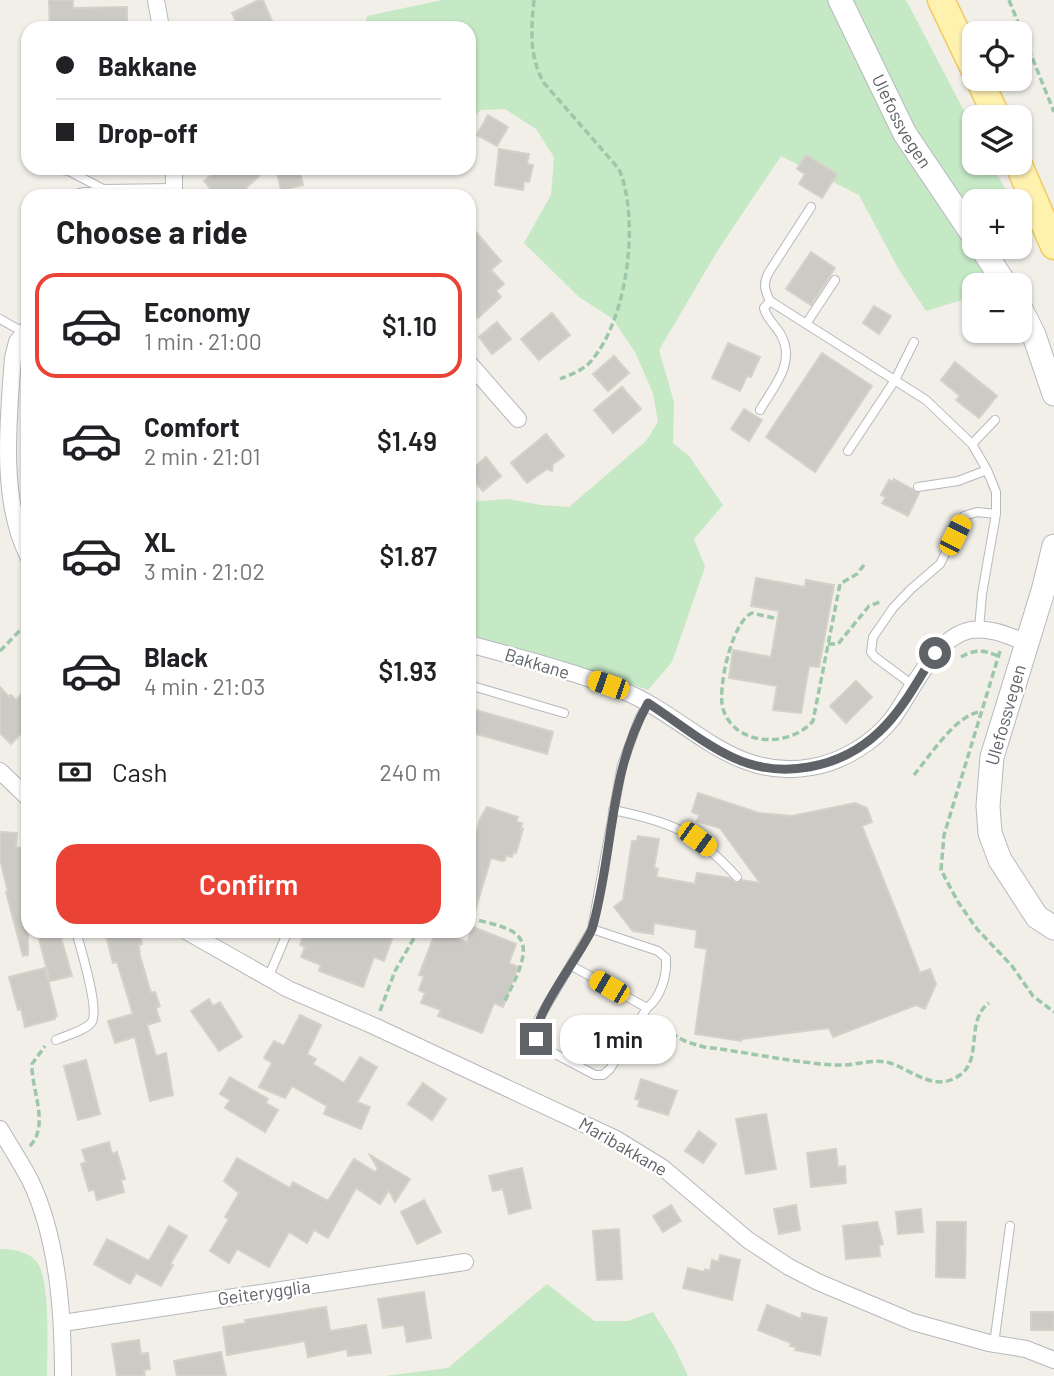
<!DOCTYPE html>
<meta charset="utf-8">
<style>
:root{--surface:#fff;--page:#f2f2f2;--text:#202124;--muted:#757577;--line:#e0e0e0;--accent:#ea4335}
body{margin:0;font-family:Barlow,sans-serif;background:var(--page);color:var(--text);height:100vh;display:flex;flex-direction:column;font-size:26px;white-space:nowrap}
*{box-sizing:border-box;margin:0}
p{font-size:23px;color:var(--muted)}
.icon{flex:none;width:38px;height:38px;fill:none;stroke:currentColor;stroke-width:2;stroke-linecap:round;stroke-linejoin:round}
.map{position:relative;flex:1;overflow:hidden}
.drawer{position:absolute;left:21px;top:189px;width:455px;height:749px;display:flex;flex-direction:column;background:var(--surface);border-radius:21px;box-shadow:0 2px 5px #0004}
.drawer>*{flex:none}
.guide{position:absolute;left:21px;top:21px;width:455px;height:154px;border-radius:21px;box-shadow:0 2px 5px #0004;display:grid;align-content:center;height:154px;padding:0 35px;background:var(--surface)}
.tools{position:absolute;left:962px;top:21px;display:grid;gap:14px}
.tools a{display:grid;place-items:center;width:70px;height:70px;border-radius:14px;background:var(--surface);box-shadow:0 2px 5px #0004;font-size:35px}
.end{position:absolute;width:32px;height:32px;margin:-16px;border:9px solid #5f6368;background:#fff;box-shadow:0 0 0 4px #fff}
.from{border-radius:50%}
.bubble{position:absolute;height:49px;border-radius:21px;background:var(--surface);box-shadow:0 2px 5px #0004;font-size:23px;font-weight:600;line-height:49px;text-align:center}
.car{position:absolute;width:21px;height:42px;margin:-21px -10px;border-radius:9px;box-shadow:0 0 5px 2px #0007;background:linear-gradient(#f5c518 24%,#345 0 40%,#f5c518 0 76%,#345 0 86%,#f5c518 0)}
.guide b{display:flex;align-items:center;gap:24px;height:66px;font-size:26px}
.guide b+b{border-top:2px solid var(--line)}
.guide i{width:18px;height:18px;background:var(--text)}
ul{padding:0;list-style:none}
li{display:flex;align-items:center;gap:21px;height:105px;margin:0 14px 10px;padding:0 21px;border:4px solid transparent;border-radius:21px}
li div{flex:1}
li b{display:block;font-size:26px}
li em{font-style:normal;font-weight:600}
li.on{border-color:var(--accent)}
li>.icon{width:63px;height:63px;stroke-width:1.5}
h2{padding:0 35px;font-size:32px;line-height:84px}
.pay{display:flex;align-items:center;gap:18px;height:77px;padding:0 35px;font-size:26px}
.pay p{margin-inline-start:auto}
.primary-button{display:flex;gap:14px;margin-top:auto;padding:14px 35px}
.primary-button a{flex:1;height:80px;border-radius:21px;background:var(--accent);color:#fff;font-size:28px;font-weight:600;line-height:80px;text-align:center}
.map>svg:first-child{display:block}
.green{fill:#c5e8c5}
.building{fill:#cccac5;stroke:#d6d1c6;stroke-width:2}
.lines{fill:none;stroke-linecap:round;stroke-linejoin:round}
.lane-casing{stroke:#b5b8bc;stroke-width:10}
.street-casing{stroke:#b5b8bc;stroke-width:18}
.secondary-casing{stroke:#b6babf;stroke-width:25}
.primary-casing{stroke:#f2c960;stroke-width:29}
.path{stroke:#9cc7a9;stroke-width:3.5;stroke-dasharray:7 3.5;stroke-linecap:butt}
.lane{stroke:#fff;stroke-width:8}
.street{stroke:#fff;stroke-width:16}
.secondary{stroke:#fff;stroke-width:23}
.primary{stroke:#fff2af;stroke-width:26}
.route{stroke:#5f6368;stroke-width:9}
.labels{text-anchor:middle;stroke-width:5;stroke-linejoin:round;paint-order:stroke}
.street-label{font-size:18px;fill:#5f6368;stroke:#fff}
</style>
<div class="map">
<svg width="1054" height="1376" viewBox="0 0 1054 1376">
<rect width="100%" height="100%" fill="#f1efe8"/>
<!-- green -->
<path class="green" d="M442,0H906L975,132V163H991L1012,201H975V247H1010L962,300L926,311L898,268L859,195L781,156L718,250L659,350L674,402L673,443L689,456L723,505L694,539L705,567L672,662L648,690L558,659L469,636V502L508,499L541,505L569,507L646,441L658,422L653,393L635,352L613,319L579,297L524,243L551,195L554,157L536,129L505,109L481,110L469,121V28H365L367,16Z
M0,1249C13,1250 26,1250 36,1261C51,1277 47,1352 47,1376H0Z
M547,1284L594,1321H628L653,1312L674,1346L688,1376H385L448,1368Z"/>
<!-- building -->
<path class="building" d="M49,0H73V8L127,7V28H50Z
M259,0H263L275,28H239L232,13Z
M488,115L508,127L497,146L477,135Z
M499,149L529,154L527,164L533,165L529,182L524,181L523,190L495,185Z
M806,155L837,174L822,198L799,184L805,174L797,169Z
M219,168H268L237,196H217L204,181Z
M276,168H299L303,185L281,190Z
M469,224L501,261L491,270L504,284L496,291L501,297L478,318L469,308Z
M811,252L835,268L811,305L786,289Z
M874,306L891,316L879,334L863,323Z
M552,313L570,335L539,360L521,339Z
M497,322L511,339L492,354L479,337Z
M728,343L760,357L751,377L747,376L740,391L712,378Z
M822,353L872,386L815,472L766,437Z
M614,356L629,373L608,391L593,374Z
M955,362L997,396L979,418L956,400L960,396L941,380Z
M622,387L641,409L613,433L594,410Z
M744,409L762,420L749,441L731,429Z
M546,434L564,456L553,464L552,471L547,469L527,483L511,463Z
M486,457L501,476L483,491L469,475V472Z
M894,479L919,493L908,516L882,503L886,497L881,495L889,480L893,482Z
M756,578L805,587L806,580L834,585L819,667L809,666L801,713L773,710L777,686L729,678L733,650L771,657L779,611L751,606Z
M856,681L872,697L846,723L830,706Z
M0,687L9,697L11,695L16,700L28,687V726L11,744L0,733Z
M469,708L553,732L547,754L469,732Z
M698,793L759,813L792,816L855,803L867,808L872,822L862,826L904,931L920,973L930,969L936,984L925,1009L916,1005L833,1037L829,1028L742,1039L741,1041L695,1034L707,949L695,947L697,930L654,923L653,934L633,931L614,907L623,900L632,841H637L638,836L659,839L654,868L658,869L656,877L695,884L697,873L729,878L736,883L742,880L760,883L720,828L697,821L699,815L692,812Z
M487,807L518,817L516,822L522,823L521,829H523L516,853L514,852L512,857L506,855L505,860L502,861L491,858L473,918L469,917V861L480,819Z
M0,832L17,833L16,848L28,847V955L23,956L6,892H8L0,859Z
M473,927L516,944L509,963L518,967L503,1007L494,1003L482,1033L438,1016L441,1010L421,1003L425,993L419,990L424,976L419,975L436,931L467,942Z
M37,931H59L72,976L50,981Z
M105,931H139L142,944L139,945L140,956L151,993L155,992L160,1006L156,1008L160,1021L147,1025L156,1056L166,1053L173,1095L150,1101L135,1037L115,1043L108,1021L133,1014L117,962L113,963Z
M305,931H395L384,961L374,957L363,987L319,971L321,965L301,957L305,947L300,945Z
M45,968L57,1016L55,1017V1019L25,1027L21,1009L18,1010L9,977Z
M209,999L213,1006L220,1002L242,1037L219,1051L191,1011Z
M300,1015L321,1025L307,1054L316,1059L313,1064L344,1083L360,1057L377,1067L357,1102L370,1107L361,1129L324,1114L327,1106L292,1086L285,1098L259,1087L272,1063L264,1058L274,1041L284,1046Z
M86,1060L100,1114L78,1120L64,1066Z
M230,1077L268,1099L266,1103L278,1110L265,1132L225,1108L230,1100L220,1094Z
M641,1079L677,1091L668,1115L638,1106L640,1100L635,1099Z
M423,1083L446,1099L432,1120L408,1104Z
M766,1114L776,1169L746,1174L736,1119Z
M699,1131L716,1144L703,1163L685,1151Z
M109,1142L112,1154L117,1152L125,1179L121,1180L124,1192L97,1200L94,1189L89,1191L81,1164L86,1162L82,1150Z
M836,1149L838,1167L845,1166L846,1183L811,1187L807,1153Z
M370,1155L410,1179L395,1202L389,1190L380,1204L356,1188L328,1238L314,1230L307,1243L289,1232L269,1267L237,1249L229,1263L210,1251L229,1219L225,1217L239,1193L224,1181L237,1158L290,1188L293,1182L328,1201L354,1159L375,1172L378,1169Z
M522,1168L531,1208L509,1214L503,1189L493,1191L489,1176Z
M424,1200L441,1232L417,1244L401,1212Z
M671,1205L681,1221L663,1232L653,1216Z
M796,1205L800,1230L779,1234L774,1209Z
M921,1209L923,1232L898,1234L896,1212Z
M877,1222L883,1244L879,1245L880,1256L846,1259L843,1226Z
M937,1222H966L965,1278L936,1277Z
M169,1226L187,1236L170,1264L173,1265L161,1286L136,1273L130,1284L94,1264L107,1239L149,1261Z
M619,1229L622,1279L597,1280L593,1231Z
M720,1255L740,1260L732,1300L683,1288L688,1268L704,1272L705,1269L710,1271L712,1260L719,1262Z
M424,1292L431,1338L407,1342L404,1325L383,1328L378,1299Z
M767,1305L801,1319L802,1313L827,1318L820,1355L795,1350L796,1347L790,1346L791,1343L758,1330Z
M326,1307L330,1331L366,1325L371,1353L348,1356L347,1349L308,1357L305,1341L227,1355L223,1327L246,1323L245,1320Z
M1031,1312H1054V1330H1031Z
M139,1340L141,1354L148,1353L150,1369L144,1370L145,1376H117L112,1344Z
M221,1352L226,1376H177L174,1361Z"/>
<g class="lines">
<defs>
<path id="lane" d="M55,169L69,171L103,189
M79,193L104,189L173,188
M811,207L769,272C763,283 764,289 770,301L926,400L972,444L987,470L996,492V514L982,594L979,629
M0,319L23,332
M806,324L835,280
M760,410C774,386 796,363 781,335C776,326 766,318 764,308L770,301
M972,444L995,420
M848,451L895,380L914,342
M918,487L958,481L987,470
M469,685L564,713
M914,686L875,657L871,652L873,637L893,608L911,589L940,564L964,516L977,512L996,514
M613,810C672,822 696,832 737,877
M572,966L647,1008C661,997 667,976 666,958L658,951L592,929
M268,978L288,931
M647,1008L610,1069L603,1075H595L542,1047L536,1039L538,1020L592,929L622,765L639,719L648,703
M56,1040C67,1035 84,1031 91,1023C101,1012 80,947 76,931
M994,1344L1010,1226"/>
<path id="street" d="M156,0L161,28
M174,168V196
M28,328L17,342L13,358C8,421 0,500 28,556
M469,363L518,419
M469,644C520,658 572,671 621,690C688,716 731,782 812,767C842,762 873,743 892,719C913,691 934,637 971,630C990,627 1009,636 1027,643
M0,771L28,798
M186,931L288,989L374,1026L616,1139L663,1168L748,1240L789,1267L818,1282L913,1322L989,1343L1026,1349L1054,1360
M0,1129C10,1146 21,1163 30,1180C58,1238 63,1313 63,1376
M63,1323L465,1262"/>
<g id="secondary">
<path id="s1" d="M840,0L905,134L975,238"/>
<path d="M981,247L1006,285"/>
<path d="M1020,307L1034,335L1054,394"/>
<path d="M1054,546L1043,591L992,757L988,806L990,833L1000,860L1037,917L1054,928"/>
</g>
<path id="primary" d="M941,0L975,71
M979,79L997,117
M1018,163L1054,246"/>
</defs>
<!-- lane casing -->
<use href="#lane" class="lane-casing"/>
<!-- street casing -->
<use href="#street" class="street-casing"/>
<!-- secondary casing -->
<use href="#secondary" class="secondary-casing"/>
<!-- primary casing -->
<use href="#primary" class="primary-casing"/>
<!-- path -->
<path class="path" d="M534,0C531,29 529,57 544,83L619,169C640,219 628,317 592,360C584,370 572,374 560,379
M1009,0L1054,112
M774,618L752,613C732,621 717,689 723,709C735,747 790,748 813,721L840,584L857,574L864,565
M828,644H838L869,606L880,602
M0,651L28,622
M1000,651L944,835L941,870L958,902L977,929L1012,966L1033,996L1054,1012
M961,657C975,649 984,650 998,656
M914,775C929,757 957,713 981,712
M469,918C483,922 505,925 516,934C535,949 512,984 505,1001
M380,1011L395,971L418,931
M652,1024L687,1042L704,1047C748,1052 793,1063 837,1065C855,1066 873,1058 890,1063C914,1071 935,1093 960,1075C983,1059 965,1020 989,1003
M30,1146C50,1125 31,1089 32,1064L45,1046"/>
<!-- lane -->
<use href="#lane" class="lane"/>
<!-- street -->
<use href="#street" class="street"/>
<!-- secondary -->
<use href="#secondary" class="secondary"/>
<!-- primary -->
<use href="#primary" class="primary"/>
</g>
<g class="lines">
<!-- route -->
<path class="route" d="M536,1039C533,1014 580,956 592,929C614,853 608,773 648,703C676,721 703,744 734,758C782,780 841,768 879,732C902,711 918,680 935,653"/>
</g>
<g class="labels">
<!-- street labels -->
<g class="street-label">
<text dy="6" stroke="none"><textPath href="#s1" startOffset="136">Ulefossvegen</textPath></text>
<text transform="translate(537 664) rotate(17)" y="6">Bakkane</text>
<text transform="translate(1006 715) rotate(-74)" y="6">Ulefossvegen</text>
<text transform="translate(623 1147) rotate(30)" y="6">Maribakkane</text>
<text transform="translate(264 1293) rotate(-8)" y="6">Geiterygglia</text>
</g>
</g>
</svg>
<div class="tools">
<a><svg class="icon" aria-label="locate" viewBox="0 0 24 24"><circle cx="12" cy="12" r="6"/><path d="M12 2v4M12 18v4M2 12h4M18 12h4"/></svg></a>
<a><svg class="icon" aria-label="layers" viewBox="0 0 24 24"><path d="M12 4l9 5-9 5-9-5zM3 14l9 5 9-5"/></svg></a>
<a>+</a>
<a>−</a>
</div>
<i class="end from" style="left:935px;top:653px"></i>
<i class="end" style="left:536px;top:1039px"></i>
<div class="bubble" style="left:560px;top:1015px;width:116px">1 min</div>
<i class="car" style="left:955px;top:535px;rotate:27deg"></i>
<i class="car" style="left:608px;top:685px;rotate:289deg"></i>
<i class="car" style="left:697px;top:839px;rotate:126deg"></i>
<i class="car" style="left:609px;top:987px;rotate:300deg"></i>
<div class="guide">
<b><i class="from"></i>Bakkane</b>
<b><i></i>Drop-off</b>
</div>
<section class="drawer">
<h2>Choose a ride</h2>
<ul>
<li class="on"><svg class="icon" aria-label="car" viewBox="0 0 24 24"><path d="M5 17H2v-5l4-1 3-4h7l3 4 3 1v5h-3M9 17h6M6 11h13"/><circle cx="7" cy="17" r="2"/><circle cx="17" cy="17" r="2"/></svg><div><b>Economy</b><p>1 min · 21:00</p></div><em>$1.10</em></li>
<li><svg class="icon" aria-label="car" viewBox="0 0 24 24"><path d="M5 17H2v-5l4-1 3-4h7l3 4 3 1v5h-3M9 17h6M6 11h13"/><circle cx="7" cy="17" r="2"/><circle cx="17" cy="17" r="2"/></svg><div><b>Comfort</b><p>2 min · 21:01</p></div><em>$1.49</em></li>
<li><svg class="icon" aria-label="car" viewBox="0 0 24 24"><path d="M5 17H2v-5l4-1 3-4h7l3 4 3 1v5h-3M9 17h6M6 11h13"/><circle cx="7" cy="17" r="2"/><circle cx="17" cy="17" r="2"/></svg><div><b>XL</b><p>3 min · 21:02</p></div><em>$1.87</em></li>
<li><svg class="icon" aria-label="car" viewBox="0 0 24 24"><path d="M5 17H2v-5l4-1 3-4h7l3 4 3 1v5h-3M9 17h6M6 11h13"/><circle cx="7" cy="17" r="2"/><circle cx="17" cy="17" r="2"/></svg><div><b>Black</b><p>4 min · 21:03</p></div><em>$1.93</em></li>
</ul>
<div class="pay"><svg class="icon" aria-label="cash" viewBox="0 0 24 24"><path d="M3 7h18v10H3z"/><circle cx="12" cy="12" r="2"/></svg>Cash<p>240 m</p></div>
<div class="primary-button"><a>Confirm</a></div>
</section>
</div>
